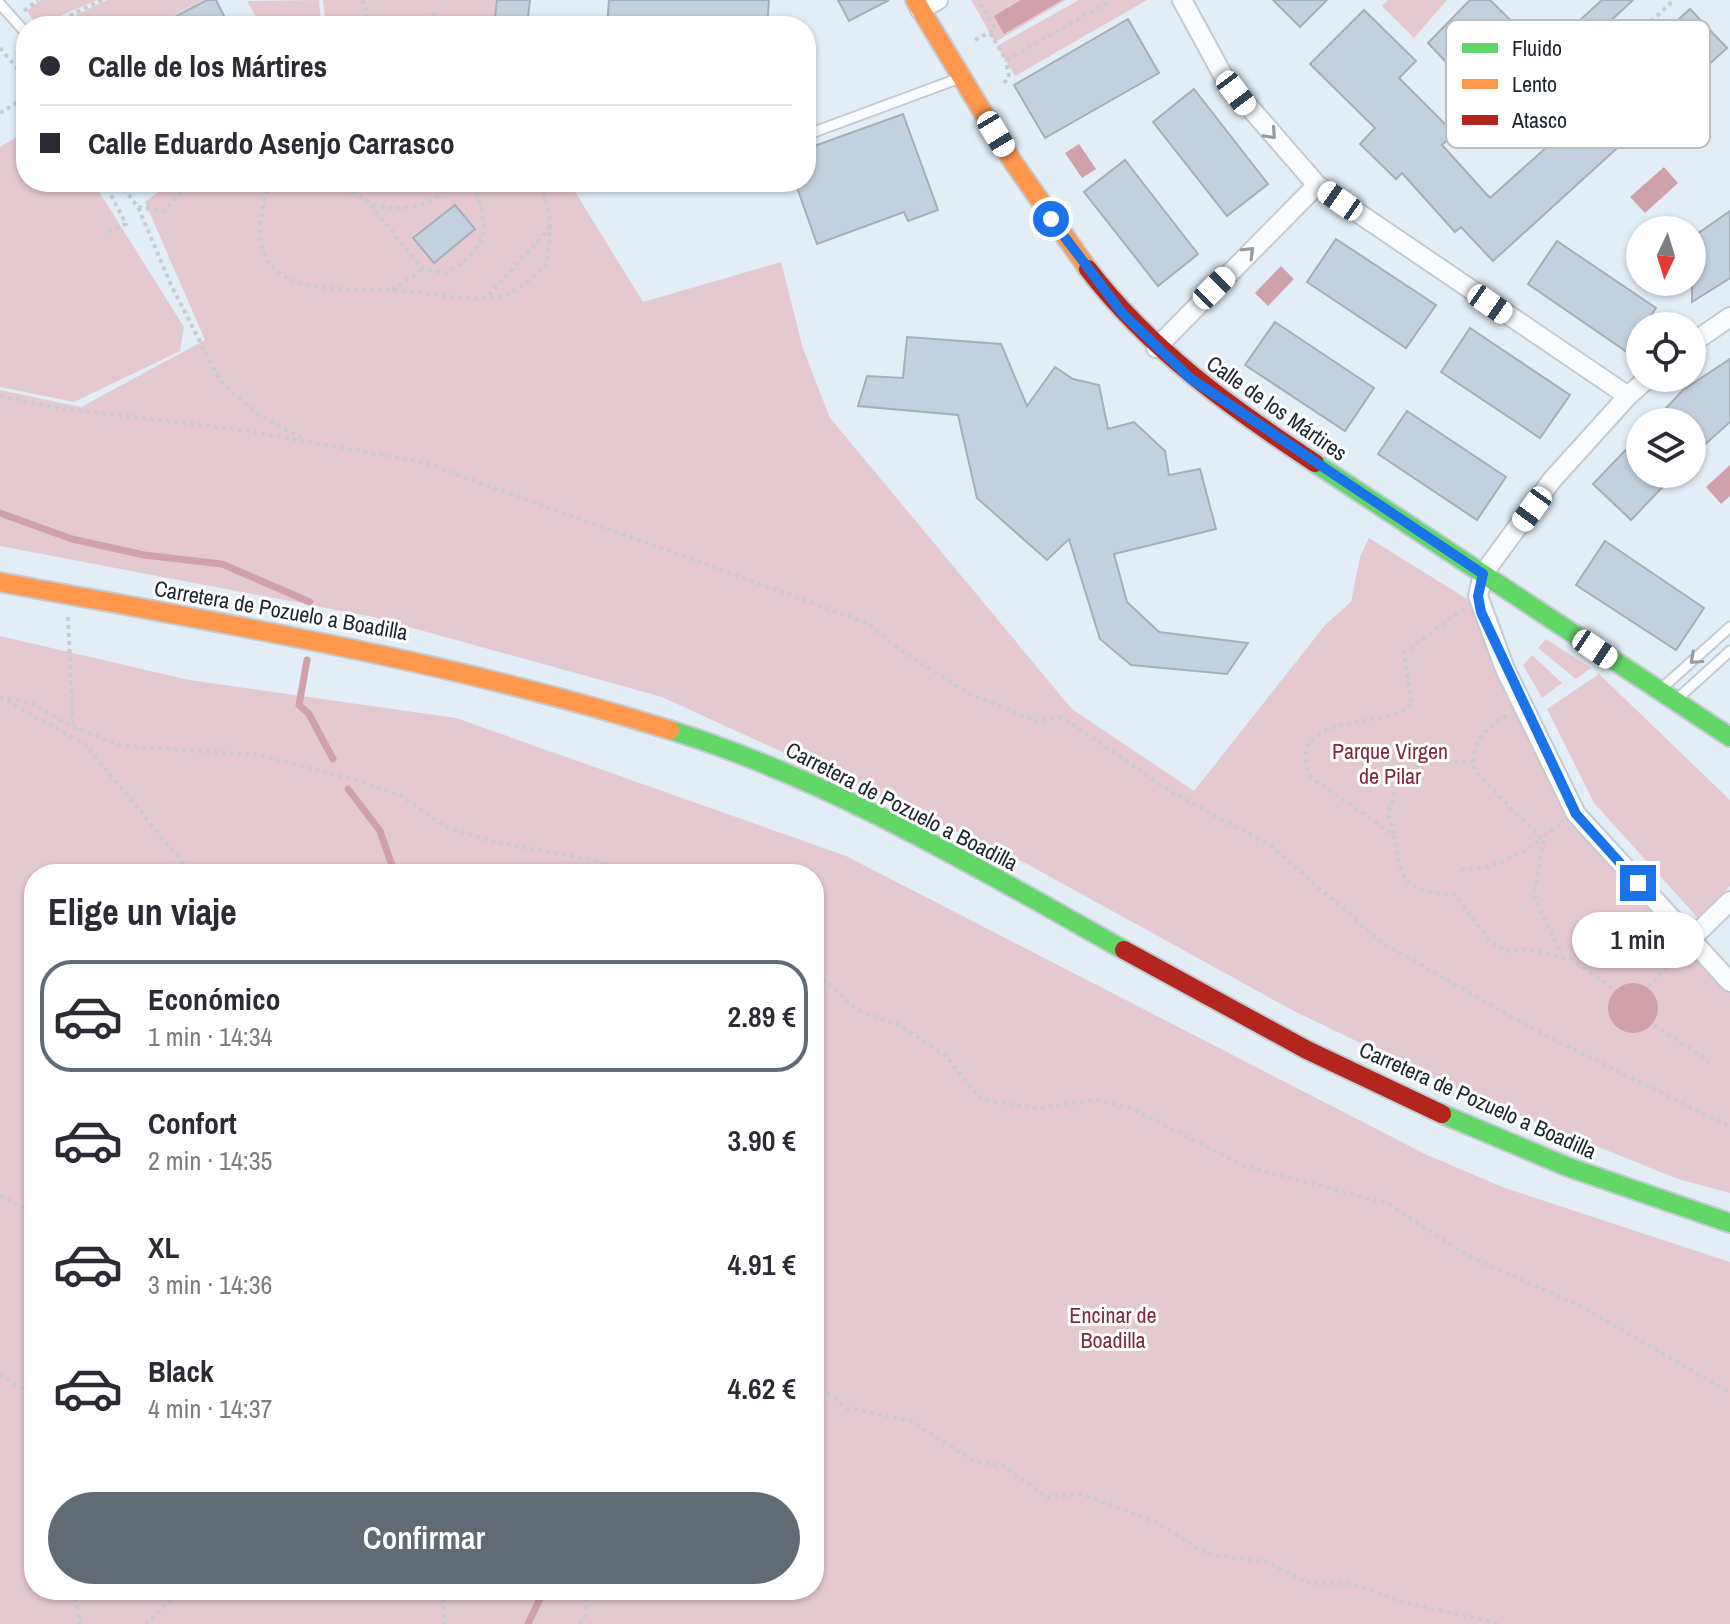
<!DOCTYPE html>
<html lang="es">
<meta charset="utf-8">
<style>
:root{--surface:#fff;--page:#f7f7f7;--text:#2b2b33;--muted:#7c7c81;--line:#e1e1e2;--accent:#626b73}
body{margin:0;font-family:"Archivo Narrow",sans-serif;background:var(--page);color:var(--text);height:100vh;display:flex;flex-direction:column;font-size:30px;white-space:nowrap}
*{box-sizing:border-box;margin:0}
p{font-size:26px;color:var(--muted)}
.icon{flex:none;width:44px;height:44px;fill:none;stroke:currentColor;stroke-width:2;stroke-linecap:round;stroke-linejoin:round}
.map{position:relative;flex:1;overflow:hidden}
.sheet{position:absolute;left:24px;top:864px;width:800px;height:736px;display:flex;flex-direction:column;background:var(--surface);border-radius:32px;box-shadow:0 2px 6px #0004}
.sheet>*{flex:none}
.banner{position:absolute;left:16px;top:16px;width:800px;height:176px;border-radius:32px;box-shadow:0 2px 6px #0004;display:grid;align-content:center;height:176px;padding:0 24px;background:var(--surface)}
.needle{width:52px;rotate:184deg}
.fabs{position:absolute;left:1626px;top:216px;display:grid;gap:16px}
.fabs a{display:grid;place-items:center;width:80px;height:80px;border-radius:50%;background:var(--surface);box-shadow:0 2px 6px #0004;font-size:40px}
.end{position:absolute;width:36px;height:36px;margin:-18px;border:10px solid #1a73e8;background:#fff;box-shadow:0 0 0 4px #fff}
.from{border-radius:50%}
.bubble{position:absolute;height:56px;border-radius:28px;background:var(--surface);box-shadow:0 2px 6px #0004;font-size:26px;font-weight:600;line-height:56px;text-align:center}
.car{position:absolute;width:24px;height:48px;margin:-24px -12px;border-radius:10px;box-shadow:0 0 6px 2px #0007;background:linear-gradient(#fff 24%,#345 0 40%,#fff 0 76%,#345 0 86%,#fff 0)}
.banner b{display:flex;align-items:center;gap:28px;height:76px;font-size:30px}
.banner b+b{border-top:2px solid var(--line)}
.banner i{width:20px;height:20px;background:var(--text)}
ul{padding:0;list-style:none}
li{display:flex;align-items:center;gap:24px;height:112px;margin:0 16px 12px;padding:0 8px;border:4px solid transparent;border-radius:32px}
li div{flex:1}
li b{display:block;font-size:30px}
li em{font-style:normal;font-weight:600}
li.on{border-color:var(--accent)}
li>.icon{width:72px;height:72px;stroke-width:1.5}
h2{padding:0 24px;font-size:36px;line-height:96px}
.cta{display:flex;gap:16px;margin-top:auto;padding:16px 24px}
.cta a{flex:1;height:92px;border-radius:48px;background:var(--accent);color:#fff;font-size:32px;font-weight:600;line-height:92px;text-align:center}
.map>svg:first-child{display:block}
.green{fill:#e5c9d0;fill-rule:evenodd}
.water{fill:#cfa1aa}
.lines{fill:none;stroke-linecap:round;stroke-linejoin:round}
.stream{stroke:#cfa1aa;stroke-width:7}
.building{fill:#c3d1de;stroke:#a6aeb6;stroke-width:2}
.lane-casing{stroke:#c2cbd3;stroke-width:13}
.street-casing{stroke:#c2cbd3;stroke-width:22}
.fast-casing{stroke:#c2cbd3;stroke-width:22}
.slow-casing{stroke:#c2cbd3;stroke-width:22}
.jam-casing{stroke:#c2cbd3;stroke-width:22}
.path{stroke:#c8cccf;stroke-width:4;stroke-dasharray:4 4;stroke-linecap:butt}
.lane{stroke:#fbfcfe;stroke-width:9}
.street{stroke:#fbfcfe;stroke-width:18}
.fast{stroke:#63d668;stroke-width:18}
.slow{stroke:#ff974d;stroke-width:18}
.jam{stroke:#b3261e;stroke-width:18}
.oneway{stroke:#979ba0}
.route{stroke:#1a73e8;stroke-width:10}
.labels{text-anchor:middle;stroke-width:6;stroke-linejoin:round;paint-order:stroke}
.street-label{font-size:22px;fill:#1d252d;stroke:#fff}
.park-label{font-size:22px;fill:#7f2a3a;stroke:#fff}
.key{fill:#fff;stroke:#bbbec0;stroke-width:2}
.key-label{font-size:22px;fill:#1d252d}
</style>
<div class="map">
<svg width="1730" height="1624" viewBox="0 0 1730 1624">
<rect width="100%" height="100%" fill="#e3edf6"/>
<!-- green -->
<path class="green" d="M41,0H97L37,26L27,11Z
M107,0H204L152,26H81L76,15Z
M319,0L321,26H261L247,1Z
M323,0H497L494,26H326Z
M971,0H1066L995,42Z
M1079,0H1147L1015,76L997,46Z
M1388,0H1447L1414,38L1382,6Z
M26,131V182H93L184,327L180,351L74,402L0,387V147Z
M172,182H569L643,302L781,262L803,349L830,418L1072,709L1194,791L1326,624L1351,602L1360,557L1369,538L1472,602L1569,816L1730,993V1193L1678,1179L1462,1092L1292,1010L1027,864L662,697L373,617L0,546V390L81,407L205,340L145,202Z
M0,636L189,680L456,718L846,856L1427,1155L1505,1188L1730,1262V1624H0ZM34,874H814V1590H34Z
M1546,639L1591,668L1576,679L1538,648Z
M1532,655L1562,683L1542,698L1523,665Z
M1599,674L1730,800V886L1698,918L1594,803L1547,709Z"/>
<!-- water -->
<path class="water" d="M1021,0H1062L1004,34L994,16Z
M1079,144L1096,169L1082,178L1065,153Z
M1664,167L1678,183L1645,213L1630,197Z
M1281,266L1294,279L1268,306L1255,293Z
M1730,465V496L1721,504L1706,487Z
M1608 1008a25 25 0 1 1 50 0a25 25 0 1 1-50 0Z"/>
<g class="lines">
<!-- stream -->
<path class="stream" d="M0,513L72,539L144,555L222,564L310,602
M307,660L299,705L309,714L333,759
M348,789L380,831L395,874
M528,1624L544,1590"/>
</g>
<!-- building -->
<path class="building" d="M207,0H216L229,26H157Z
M497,0H530L527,26H494Z
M609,0H769L767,26H607Z
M838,0H889L849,21Z
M1273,0H1327L1300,27Z
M1470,0H1490L1544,53L1602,0H1633L1605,26L1612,33L1597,46L1594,42L1547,86L1520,57L1480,98L1428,43Z
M1690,9L1727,48L1493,261L1461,227L1455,232L1402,173L1396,179L1360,144L1375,128L1310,64L1364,10L1416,61L1399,78L1454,133L1442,145L1490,198L1578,119L1583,107Z
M1128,19L1159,73L1045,138L1014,85Z
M1194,89L1268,184L1227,216L1153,122Z
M903,114L938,210L908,221L904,212L817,244L795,182H806V149Z
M1125,160L1198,254L1158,286L1084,192Z
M455,205L475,229L434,263L413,238Z
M1730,211V278L1692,302V242L1697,234Z
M1336,239L1436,305L1406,348L1307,282Z
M1557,241L1656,308L1644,326H1640V333L1627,352L1528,284Z
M1275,322L1374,388L1345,431L1245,365Z
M1470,328L1570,395L1540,438L1441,372Z
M907,337L1001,344L1027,406L1055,367L1073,379L1099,385L1108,429L1134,422L1165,451L1169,475L1200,469L1216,529L1114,554L1127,602L1159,632L1248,643L1227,674L1131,665L1100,639L1069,539L1047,560L977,498L958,415L858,406L867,376L903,378Z
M1730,359V422L1692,456V422H1653L1683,390Z
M1407,411L1506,477L1477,520L1378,454Z
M1640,435V474H1675L1631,520L1593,484Z
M1605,541L1704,608L1676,650L1576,585Z"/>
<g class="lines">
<defs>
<path id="lane" d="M0,4L26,33
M806,135L960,78
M1661,689L1730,627
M1676,700L1730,651"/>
<path id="street" d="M1182,0L1225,79L1317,185L1628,396
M920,10L938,0
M1692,343L1730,317
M1156,348L1317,185
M1648,378L1628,396L1552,480L1483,574L1478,596L1505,669L1576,814L1730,982
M1690,940L1730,901"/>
<path id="fast" d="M1315,463L1730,737
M670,730C831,780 978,868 1124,950
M1442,1114L1568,1167L1730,1223"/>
<path id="slow" d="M915,0L1013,162L1088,269
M0,582C226,624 451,661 670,730"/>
<path id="jam" d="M1088,269C1150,350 1230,407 1315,463
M1124,950L1307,1050L1442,1114"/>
</defs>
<!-- lane casing -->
<use href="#lane" class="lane-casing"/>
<!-- street casing -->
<use href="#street" class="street-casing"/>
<!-- fast casing -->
<use href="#fast" class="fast-casing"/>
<!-- slow casing -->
<use href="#slow" class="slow-casing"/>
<!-- jam casing -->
<use href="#jam" class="jam-casing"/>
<!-- path -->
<path class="path" d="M362,0L368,14L364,26
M24,11L38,0
M369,17L371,26
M48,26L102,0
M428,26L424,23L434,14L447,21L444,26
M990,33L1006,60L1112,0
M975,40L995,29L978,0
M0,48L26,79
M1004,83L1009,77L1006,60
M1563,103L1674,0
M0,113L26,97
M119,182L138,207L172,287L220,381L258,414L301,438
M270,182C228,303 328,287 406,291C439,293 476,306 510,293C522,288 534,275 545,267C552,235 553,213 538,182
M340,182C350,190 367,204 379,206C401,211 441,207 447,182
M365,199L423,269L447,273C490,244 490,230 473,182
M138,207L164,211L192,182
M108,232L126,224L111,195L110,182
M392,290L423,269
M489,295L552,225
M0,396L51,407L241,430L423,462L865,622L896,647L970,694L1036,721L1062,717L1173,793L1270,845L1381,942L1531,1028L1730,1127
M1464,608L1404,653L1412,705C1405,709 1397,715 1389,716C1358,724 1285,723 1311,777L1394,835C1402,882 1402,891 1455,895L1489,940L1507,951L1526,949L1571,959L1614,989
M68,617L73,727
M0,698L30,702L73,727L123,746L259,755L358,781L402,796L445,827L491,841L593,860L627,874
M7,701L86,745L192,874
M1507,716C1485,727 1469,745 1475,771L1542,839L1544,836
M1560,824L1544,836L1534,896L1561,954
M1394,834L1388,814L1402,771L1434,759L1473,763
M1461,869C1490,871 1519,856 1542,839
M814,977L826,981L858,1010L899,1025L945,1055L982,1100L1037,1108L1097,1100L1133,1109L1242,1165L1389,1204L1468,1256L1585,1308L1730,1393
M1648,987L1680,955
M1654,1025L1710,1062
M0,1196L34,1213
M0,1374L34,1396
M814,1384L847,1408L911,1421L974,1461L1004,1466L1047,1497L1082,1494L1159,1524L1207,1554L1267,1562L1309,1583L1354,1584L1399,1601L1500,1624
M74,1590L80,1624
M442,1590L445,1624
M145,1624L183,1590
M580,1624L586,1614L587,1590"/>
<!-- lane -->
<use href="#lane" class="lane"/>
<!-- street -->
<use href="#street" class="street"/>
<!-- fast -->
<use href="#fast" class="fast"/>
<!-- slow -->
<use href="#slow" class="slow"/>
<!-- jam -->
<use href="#jam" class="jam"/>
</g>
<!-- one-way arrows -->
<defs><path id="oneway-chevron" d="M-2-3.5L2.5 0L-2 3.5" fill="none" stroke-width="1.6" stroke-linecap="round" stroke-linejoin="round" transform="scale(2)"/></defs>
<g class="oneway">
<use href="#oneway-chevron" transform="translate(1271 134) rotate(48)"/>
<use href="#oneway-chevron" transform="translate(1249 252) rotate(-45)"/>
<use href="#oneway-chevron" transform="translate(1695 659) rotate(138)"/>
</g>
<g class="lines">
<!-- route -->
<path class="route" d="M1051,219L1123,314L1190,378L1483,574L1478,596L1481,612L1576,814L1638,883"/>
</g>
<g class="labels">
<!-- street labels -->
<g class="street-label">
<text transform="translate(1277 408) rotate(35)" y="8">Calle de los Mártires</text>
<text transform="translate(281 610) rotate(10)" y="8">Carretera de Pozuelo a Boadilla</text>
<text transform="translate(902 806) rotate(27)" y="8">Carretera de Pozuelo a Boadilla</text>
<text transform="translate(1478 1100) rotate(24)" y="8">Carretera de Pozuelo a Boadilla</text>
</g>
<!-- park labels -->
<g class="park-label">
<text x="1390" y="759">Parque Virgen<tspan x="1390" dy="25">de Pilar</tspan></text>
<text x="1113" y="1323">Encinar de<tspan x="1113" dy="25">Boadilla</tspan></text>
</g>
</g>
<!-- legend -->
<rect x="1446" y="20" width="264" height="128" rx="12" class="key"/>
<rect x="1462" y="43" width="36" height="10" fill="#63d668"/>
<rect x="1462" y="79" width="36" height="10" fill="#ff974d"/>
<rect x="1462" y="115" width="36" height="10" fill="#b3261e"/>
<g class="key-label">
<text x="1512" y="56">Fluido</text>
<text x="1512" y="92">Lento</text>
<text x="1512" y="128">Atasco</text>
</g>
</svg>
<div class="fabs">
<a><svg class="needle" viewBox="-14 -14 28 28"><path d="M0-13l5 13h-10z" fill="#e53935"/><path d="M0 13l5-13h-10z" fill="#7c7c81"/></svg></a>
<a><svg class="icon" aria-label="locate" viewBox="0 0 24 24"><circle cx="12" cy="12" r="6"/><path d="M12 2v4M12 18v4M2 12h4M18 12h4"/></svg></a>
<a><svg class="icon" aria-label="layers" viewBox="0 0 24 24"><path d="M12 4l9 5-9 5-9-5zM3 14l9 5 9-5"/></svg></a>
</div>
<i class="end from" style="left:1051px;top:219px"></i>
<i class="end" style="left:1638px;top:883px"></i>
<div class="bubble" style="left:1572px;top:912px;width:132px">1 min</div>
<i class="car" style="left:1236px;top:93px;rotate:143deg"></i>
<i class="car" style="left:996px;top:134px;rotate:149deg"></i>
<i class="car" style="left:1340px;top:201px;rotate:305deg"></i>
<i class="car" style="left:1214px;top:288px;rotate:45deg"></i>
<i class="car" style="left:1490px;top:304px;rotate:125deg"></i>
<i class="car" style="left:1532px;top:509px;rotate:216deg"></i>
<i class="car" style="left:1595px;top:649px;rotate:124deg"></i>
<div class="banner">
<b><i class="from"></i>Calle de los Mártires</b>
<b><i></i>Calle Eduardo Asenjo Carrasco</b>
</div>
<section class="sheet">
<h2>Elige un viaje</h2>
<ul>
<li class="on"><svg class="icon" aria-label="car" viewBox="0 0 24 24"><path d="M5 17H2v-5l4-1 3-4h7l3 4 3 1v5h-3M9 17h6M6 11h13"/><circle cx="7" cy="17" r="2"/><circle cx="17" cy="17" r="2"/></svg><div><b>Económico</b><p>1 min · 14:34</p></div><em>2.89 €</em></li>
<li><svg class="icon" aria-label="car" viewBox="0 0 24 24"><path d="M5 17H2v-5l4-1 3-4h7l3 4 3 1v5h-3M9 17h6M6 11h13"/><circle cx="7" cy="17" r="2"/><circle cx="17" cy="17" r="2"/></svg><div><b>Confort</b><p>2 min · 14:35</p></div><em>3.90 €</em></li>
<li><svg class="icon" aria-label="car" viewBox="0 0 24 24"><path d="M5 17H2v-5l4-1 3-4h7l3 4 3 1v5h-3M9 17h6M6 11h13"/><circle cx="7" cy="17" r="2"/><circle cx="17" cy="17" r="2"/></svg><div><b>XL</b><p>3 min · 14:36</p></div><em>4.91 €</em></li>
<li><svg class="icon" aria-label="car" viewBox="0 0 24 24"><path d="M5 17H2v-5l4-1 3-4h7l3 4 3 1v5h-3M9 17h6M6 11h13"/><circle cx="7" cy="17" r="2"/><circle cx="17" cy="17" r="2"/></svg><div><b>Black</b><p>4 min · 14:37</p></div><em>4.62 €</em></li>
</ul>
<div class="cta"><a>Confirmar</a></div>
</section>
</div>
